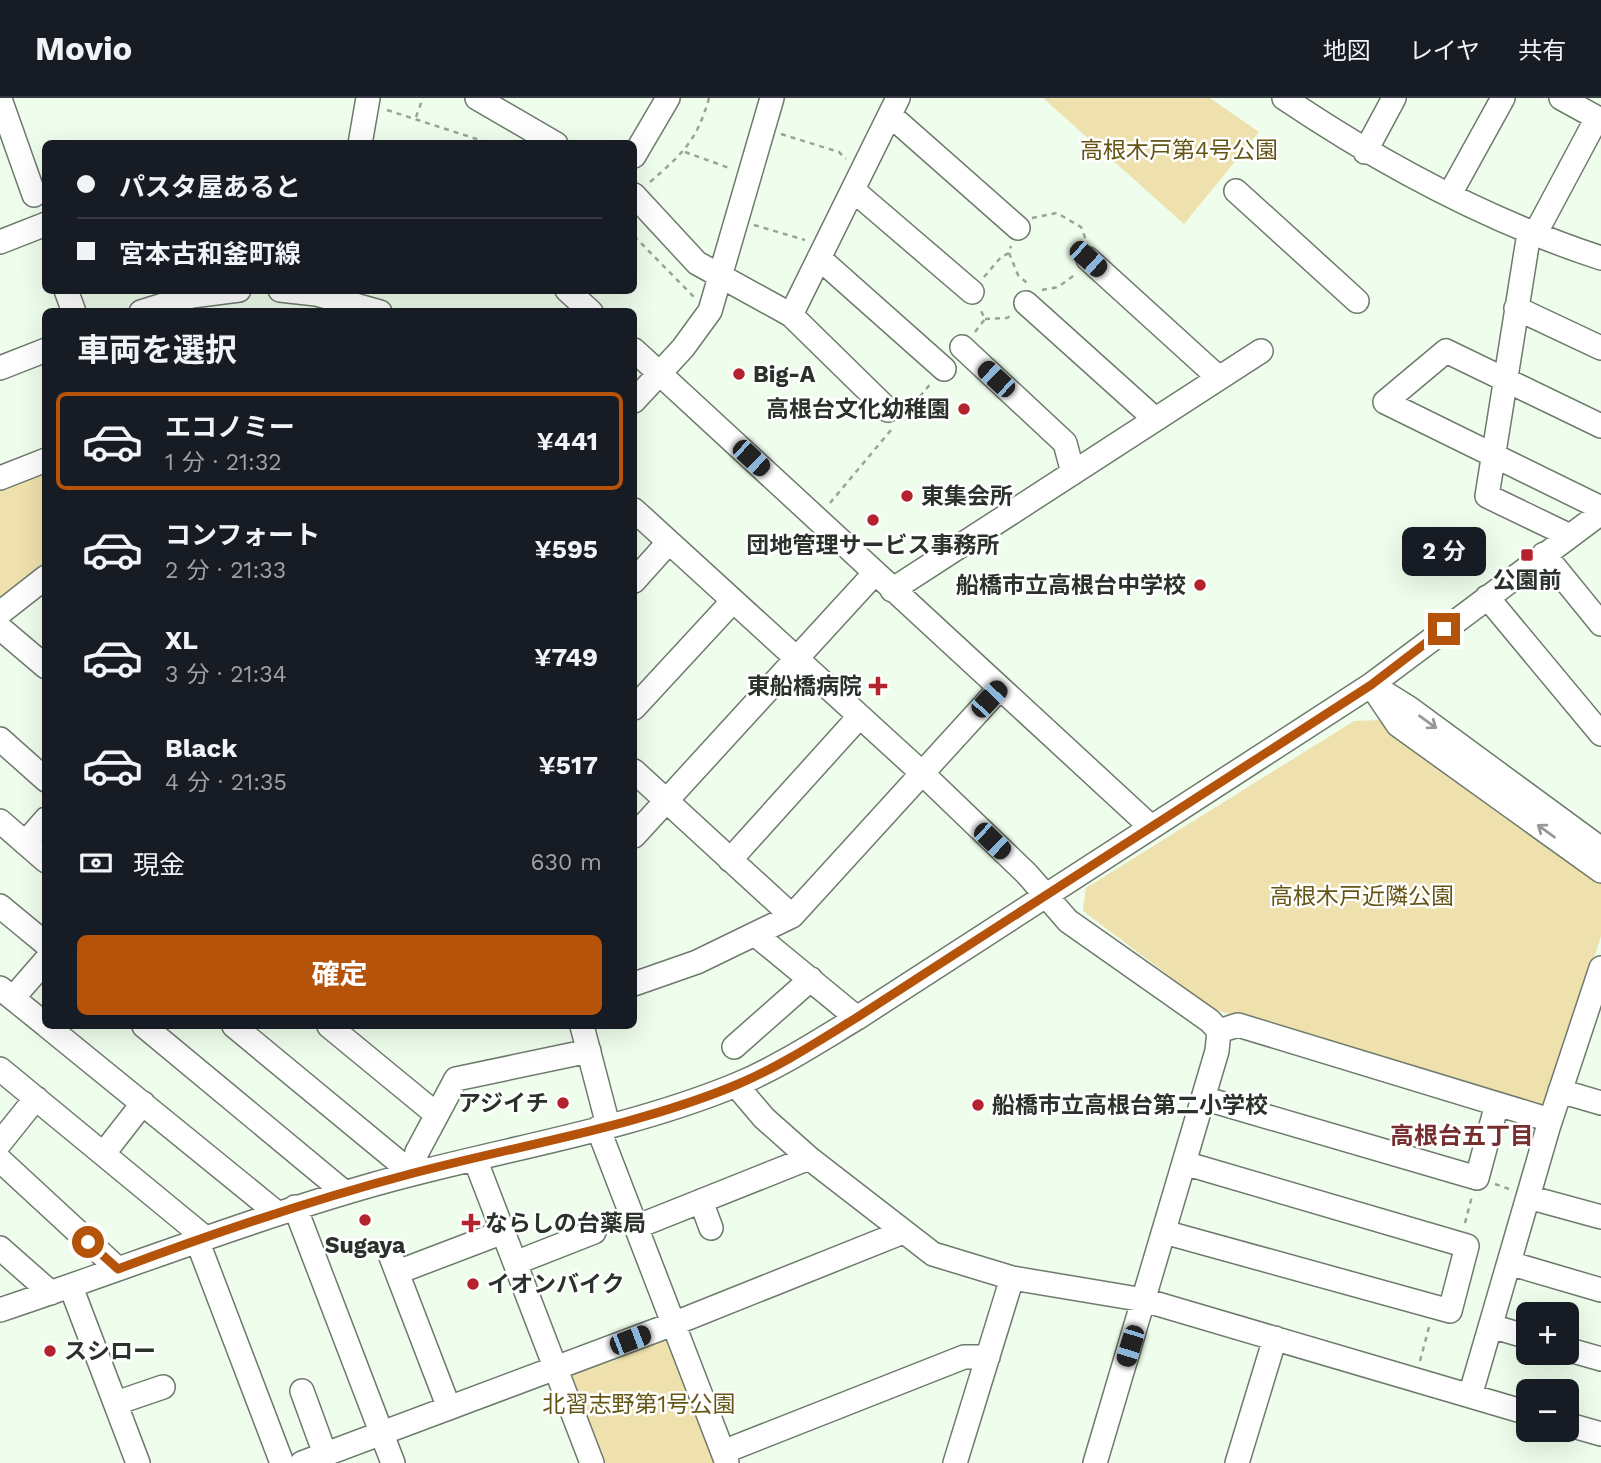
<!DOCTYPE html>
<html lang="ja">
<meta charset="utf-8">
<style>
:root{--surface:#171b24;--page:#20242c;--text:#f1f3f6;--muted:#9ea1a6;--line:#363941;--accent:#b45309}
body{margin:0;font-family:"Work Sans","Noto Sans JP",sans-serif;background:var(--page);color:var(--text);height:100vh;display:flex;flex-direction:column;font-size:26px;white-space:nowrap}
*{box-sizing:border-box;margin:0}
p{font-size:23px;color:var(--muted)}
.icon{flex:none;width:38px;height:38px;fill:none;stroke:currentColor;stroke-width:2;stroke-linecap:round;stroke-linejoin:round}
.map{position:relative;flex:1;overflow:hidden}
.panel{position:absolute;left:42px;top:210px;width:595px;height:721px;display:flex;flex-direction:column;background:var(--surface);border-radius:10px;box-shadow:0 7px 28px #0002}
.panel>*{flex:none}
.hud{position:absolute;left:42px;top:42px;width:595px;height:154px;border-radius:10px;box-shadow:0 7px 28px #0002;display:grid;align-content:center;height:154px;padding:0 35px;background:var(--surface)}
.fabs{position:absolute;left:1516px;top:1204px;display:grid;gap:14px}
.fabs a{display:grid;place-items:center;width:63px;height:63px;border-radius:10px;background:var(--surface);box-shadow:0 7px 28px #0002;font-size:35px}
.end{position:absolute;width:32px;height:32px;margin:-16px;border:9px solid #b45309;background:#fff;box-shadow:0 0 0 4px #fff}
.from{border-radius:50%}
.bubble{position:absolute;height:49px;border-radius:10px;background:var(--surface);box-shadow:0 7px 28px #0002;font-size:23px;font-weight:700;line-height:49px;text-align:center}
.car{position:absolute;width:21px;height:42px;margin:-21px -10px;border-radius:9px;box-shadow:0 0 5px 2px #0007;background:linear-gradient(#222 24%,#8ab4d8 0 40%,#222 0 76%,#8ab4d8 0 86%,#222 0)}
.hud b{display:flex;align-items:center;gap:24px;height:66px;font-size:26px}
.hud b+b{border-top:2px solid var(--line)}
.hud i{width:18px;height:18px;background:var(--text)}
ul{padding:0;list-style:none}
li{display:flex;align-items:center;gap:21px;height:98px;margin:0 14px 10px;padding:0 21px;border:4px solid transparent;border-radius:10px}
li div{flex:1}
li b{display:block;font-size:26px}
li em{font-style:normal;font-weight:700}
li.on{border-color:var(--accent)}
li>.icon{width:63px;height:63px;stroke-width:1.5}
h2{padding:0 35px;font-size:32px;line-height:84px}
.pay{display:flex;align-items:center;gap:18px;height:77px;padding:0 35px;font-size:26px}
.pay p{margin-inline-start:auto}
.button{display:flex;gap:14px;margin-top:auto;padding:14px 35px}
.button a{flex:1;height:80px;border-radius:10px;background:var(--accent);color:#fff;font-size:28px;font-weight:700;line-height:80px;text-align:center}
header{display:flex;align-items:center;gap:42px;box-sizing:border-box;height:98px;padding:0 35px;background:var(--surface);border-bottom:2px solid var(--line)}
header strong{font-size:33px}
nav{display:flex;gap:38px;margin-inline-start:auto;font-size:24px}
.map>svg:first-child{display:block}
.green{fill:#efe1ad}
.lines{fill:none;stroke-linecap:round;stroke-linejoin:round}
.minor-casing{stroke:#6d7a6c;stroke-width:26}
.path{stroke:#99a498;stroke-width:2.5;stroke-dasharray:5 5;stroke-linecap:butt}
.minor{stroke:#fff;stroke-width:23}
.oneway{stroke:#959895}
.route{stroke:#b45309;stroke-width:9}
.poi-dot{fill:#b4222d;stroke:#fff;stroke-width:2.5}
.labels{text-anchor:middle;stroke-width:5;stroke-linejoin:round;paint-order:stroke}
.park-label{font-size:23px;fill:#655514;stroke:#fff}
.poi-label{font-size:23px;font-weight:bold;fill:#2b312b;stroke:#fff;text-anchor:start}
.neighbourhood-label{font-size:24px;font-weight:bold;fill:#762f2e;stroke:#fff}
</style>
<header>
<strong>Movio</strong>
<nav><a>地図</a><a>レイヤ</a><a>共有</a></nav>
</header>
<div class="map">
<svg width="1601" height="1365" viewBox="0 0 1601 1365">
<rect width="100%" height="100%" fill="#eefdec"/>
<!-- green -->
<path class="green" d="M1043,0H1210L1259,34L1184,126Z
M45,371V469L0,503V388Z
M1379,622L1601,782V838L1547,1013L1213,911L1083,813L1086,790L1354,623Z
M663,1236L670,1240L719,1365H605L571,1276L574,1271Z"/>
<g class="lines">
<defs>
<path id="minor" d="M477,0L556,46
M1284,0C1382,66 1488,123 1601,160
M1561,0L1601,22
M0,1L34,97
M890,17L1018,130
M360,46L368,0
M1365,54L1394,0
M634,58L668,0
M853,92L972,194
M1236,93L1357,203
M1450,96L1503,0
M634,97L697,165L791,217L888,312
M1529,135L1487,398L1570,438
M1534,138L1597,20
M0,144L46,126
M819,160L944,271
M1088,161L1219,280
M66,192L74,214
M280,192L316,196L380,214
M567,192L591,214
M1026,205L1155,321
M1516,210L1601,250
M141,214L192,198L239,192
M791,217L898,0
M962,249L1065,345L1073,375
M634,252L1151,729
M0,270L46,252
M634,303L683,250L710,213L772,0
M1601,328L1446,253L1385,304L1601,410
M0,380L46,362
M634,412L922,675L1027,776L1068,823L1210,923L1219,933L1217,953L1095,1365
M1544,456L1601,526
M634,483L668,445
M892,492L1261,253
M1487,499L1601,636
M0,515L46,479
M0,530L46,569
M1371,587L1398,627L1601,773
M1377,590L1409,610L1601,751
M634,610L732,504
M0,641L46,682
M634,673L792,818
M0,723L46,763
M634,738L874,476
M25,745L46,721
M730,762L859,619
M0,808L46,846
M756,837L857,920
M634,886L697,864L792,818L999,591
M0,890L46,927
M13,900L46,862
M47,928L277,1115
M144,928L344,1094
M234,928L412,1075L417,1054L456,981L589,953
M329,928L436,1016
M582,928L608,1027
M1219,933L1238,927L1550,1022
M734,949L811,881
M0,971L204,1139
M736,987L764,1020L809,1060L933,1156L1012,1180L1144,1202L1528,1315
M1560,993L1601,1005
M1203,1000L1477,1080L1497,1006
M598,1030L727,1365
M0,1045L36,1000
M104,1055L143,1005
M475,1061L592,1365
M0,1062L118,1171
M1528,1099L1601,1119
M701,1103L711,1130
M295,1109L393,1365
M636,1129L809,1060
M1164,1134L1450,1213L1467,1148L1184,1065
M197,1142L282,1365
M0,1150L51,1195
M391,1159L449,1310
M515,1165L594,1134
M1509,1165L1601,1192
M398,1174L503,1134
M71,1189L138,1365
M0,1212C125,1170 248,1122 375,1086C495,1052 621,1034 736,987C779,969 817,944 857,920L1371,587L1601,415
M1491,1228L1528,1239
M1566,1251L1601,1261
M302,1293L325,1356
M1470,1298L1548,1030L1601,870
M116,1305L163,1289
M1566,1326L1601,1336
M723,1354L964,1259H988
M302,1365L673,1226L903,1134
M955,1365L1012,1180
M1237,1365L1275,1240"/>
</defs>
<!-- minor casing -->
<use href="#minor" class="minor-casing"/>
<!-- path -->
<path class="path" d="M387,12L492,46
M416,19L423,0
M781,36L839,54L846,61
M685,54L732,71
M650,84C682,56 697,43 709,0
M1032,120L1057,115L1081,129L1086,142
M754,127L805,142
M634,138L695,200
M1009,155L1018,177L1027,185
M984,179L1001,159L1009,155L1011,148
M1042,192L1058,189L1076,176
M985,221L1007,220L1012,217
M975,234L985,221L980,211
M907,314L932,284
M830,405L891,332
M1495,1086L1509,1091
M1465,1125L1472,1098
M1420,1263L1429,1229"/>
<!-- minor -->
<use href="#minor" class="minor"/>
</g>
<!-- one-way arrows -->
<defs><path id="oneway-shaft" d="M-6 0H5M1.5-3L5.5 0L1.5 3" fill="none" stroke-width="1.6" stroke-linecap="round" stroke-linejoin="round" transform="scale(1.75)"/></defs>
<g class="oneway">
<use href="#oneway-shaft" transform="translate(1428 624) rotate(36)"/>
<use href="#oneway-shaft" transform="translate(1546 733) rotate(-144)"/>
</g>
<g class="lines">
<!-- route -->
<path class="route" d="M88,1144L118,1171C214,1135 311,1102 410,1076C518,1047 632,1030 736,987C779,969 817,944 856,920L1371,587L1444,531"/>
</g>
<!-- markers -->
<g class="poi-dot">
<circle cx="739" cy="276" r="7"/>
<circle cx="964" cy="311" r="7"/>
<circle cx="907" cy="398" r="7"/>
<circle cx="873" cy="422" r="7"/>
<rect x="1520" y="450" width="14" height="14" rx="3.5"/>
<circle cx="1200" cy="487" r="7"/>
<path d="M874.5 577.5h7v7h7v7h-7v7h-7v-7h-7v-7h7z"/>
<circle cx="563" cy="1005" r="7"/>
<circle cx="978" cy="1007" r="7"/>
<circle cx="365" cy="1122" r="7"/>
<path d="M467.5 1114.5h7v7h7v7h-7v7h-7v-7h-7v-7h7z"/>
<circle cx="473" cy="1186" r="7"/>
<circle cx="50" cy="1253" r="7"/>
</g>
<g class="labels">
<!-- park labels -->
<g class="park-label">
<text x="1179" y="60">高根木戸第4号公園</text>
<text x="1362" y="806">高根木戸近隣公園</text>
<text x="639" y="1314">北習志野第1号公園</text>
</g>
<!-- poi labels -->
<g class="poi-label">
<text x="753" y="284">Big-A</text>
<text x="950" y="319" text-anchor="end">高根台文化幼稚園</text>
<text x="921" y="406">東集会所</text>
<text x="873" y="455" text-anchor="middle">団地管理サービス事務所</text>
<text x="1527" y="490" text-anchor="middle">公園前</text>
<text x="1186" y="495" text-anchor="end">船橋市立高根台中学校</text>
<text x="862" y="596" text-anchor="end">東船橋病院</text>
<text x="549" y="1013" text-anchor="end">アジイチ</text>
<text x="992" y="1015">船橋市立高根台第二小学校</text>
<text x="485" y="1133">ならしの台薬局</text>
<text x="365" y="1155" text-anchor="middle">Sugaya</text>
<text x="487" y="1194">イオンバイク</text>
<text x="64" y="1261">スシロー</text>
</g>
<!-- neighbourhood labels -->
<g class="neighbourhood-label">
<text x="1462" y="1046">高根台五丁目</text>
</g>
</g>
</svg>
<div class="fabs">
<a>+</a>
<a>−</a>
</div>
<i class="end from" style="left:88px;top:1144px"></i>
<i class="end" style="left:1444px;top:531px"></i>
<div class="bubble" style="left:1402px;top:429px;width:84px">2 分</div>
<i class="car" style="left:1088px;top:161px;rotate:132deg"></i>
<i class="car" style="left:996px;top:281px;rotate:313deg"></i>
<i class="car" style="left:751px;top:360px;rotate:133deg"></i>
<i class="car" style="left:989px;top:601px;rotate:43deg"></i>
<i class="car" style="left:992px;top:743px;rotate:134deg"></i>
<i class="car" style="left:630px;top:1242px;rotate:69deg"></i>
<i class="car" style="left:1130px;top:1248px;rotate:197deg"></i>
<div class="hud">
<b><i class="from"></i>パスタ屋あると</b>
<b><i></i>宮本古和釜町線</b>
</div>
<section class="panel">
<h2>車両を選択</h2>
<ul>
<li class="on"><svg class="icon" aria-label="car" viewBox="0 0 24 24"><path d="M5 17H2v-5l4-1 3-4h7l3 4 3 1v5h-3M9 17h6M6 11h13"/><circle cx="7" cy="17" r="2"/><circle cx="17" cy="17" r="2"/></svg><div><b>エコノミー</b><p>1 分 · 21:32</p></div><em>¥441</em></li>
<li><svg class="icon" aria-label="car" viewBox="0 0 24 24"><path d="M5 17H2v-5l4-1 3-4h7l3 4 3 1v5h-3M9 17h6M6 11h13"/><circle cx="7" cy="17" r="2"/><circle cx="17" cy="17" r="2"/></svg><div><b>コンフォート</b><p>2 分 · 21:33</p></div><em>¥595</em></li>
<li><svg class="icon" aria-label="car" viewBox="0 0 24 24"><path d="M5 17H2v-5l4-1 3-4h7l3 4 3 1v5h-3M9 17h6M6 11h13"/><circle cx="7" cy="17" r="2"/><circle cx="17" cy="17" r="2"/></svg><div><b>XL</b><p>3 分 · 21:34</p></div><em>¥749</em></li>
<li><svg class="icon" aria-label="car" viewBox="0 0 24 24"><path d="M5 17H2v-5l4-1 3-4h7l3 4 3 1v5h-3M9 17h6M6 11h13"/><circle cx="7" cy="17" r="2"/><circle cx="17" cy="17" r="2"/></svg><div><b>Black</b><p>4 分 · 21:35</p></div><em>¥517</em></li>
</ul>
<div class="pay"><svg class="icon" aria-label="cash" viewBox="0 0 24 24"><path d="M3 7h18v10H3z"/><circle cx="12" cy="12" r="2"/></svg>現金<p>630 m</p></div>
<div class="button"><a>確定</a></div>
</section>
</div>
